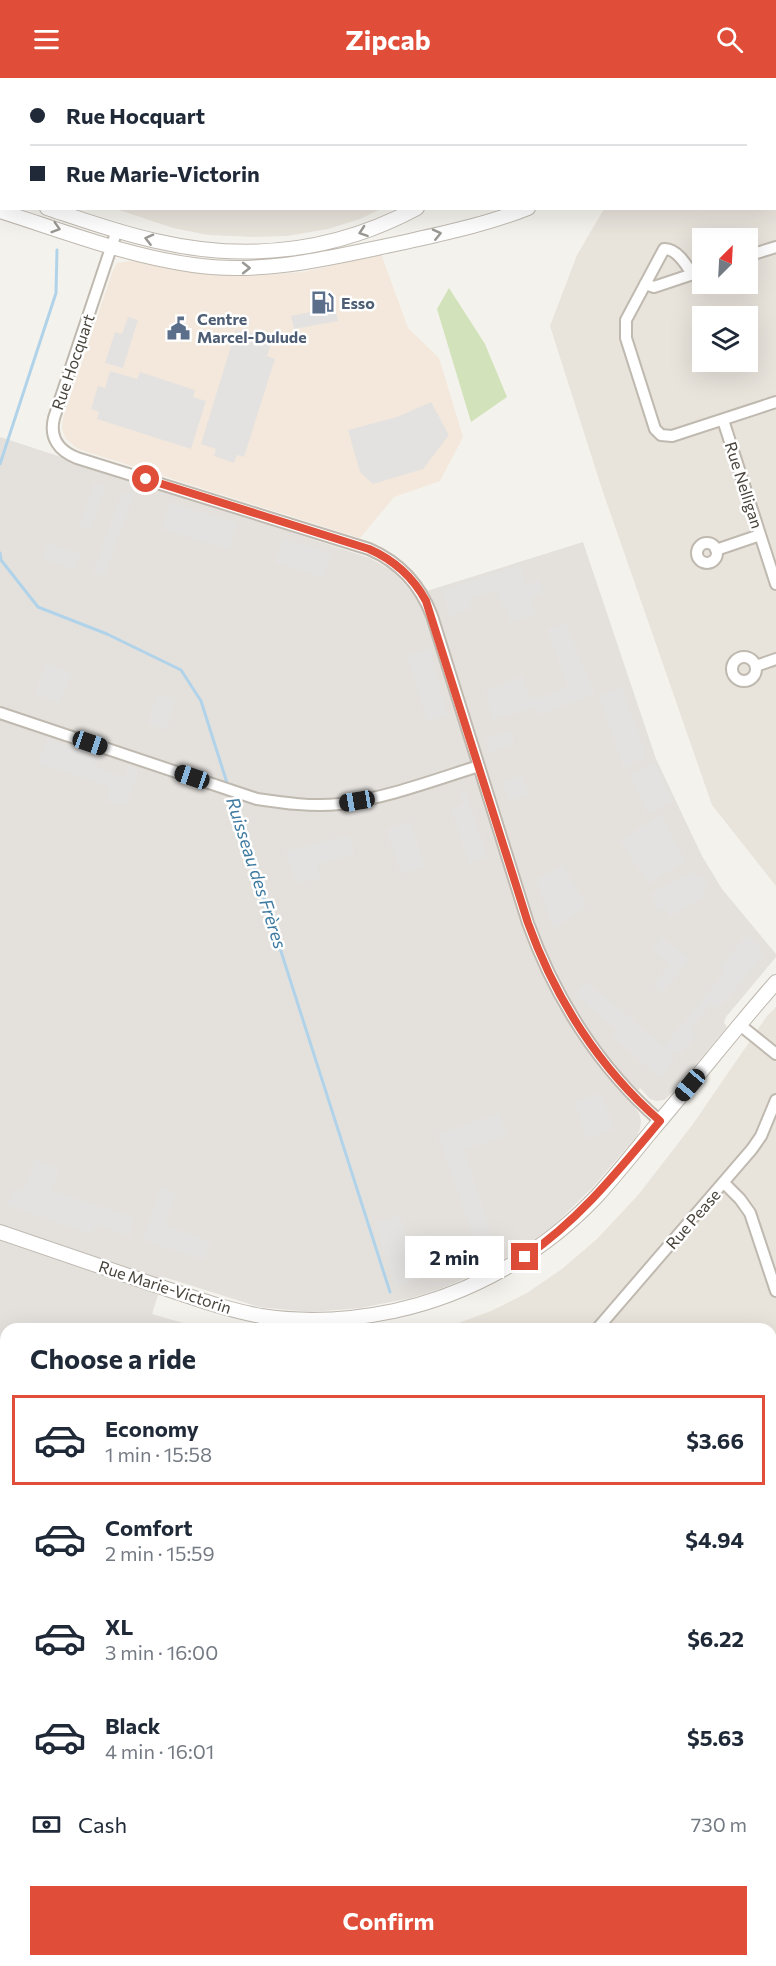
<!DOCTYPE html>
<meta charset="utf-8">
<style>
:root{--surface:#fff;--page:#f2f2f3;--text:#1f2937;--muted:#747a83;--line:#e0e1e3;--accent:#e04d38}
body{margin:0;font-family:Commissioner,sans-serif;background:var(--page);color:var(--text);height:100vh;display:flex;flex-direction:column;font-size:22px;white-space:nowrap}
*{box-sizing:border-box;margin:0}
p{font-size:20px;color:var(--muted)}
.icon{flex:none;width:33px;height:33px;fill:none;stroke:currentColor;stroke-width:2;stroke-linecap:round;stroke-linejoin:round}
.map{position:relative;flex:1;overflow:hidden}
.details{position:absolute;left:0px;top:1245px;width:777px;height:644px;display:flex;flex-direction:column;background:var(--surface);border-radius:18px 18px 0 0;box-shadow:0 6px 24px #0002}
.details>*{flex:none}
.guide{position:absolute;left:0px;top:0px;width:777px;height:132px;box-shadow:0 6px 24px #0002;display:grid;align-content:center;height:132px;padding:0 30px;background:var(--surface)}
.needle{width:39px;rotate:24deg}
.controls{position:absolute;left:692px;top:150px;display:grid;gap:12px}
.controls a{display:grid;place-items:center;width:66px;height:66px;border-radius:0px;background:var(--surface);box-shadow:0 6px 24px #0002;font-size:30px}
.end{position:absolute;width:27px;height:27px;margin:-14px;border:8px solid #e04d38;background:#fff;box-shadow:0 0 0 3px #fff}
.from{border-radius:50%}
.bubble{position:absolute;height:42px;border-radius:0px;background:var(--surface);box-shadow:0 6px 24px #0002;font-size:20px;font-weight:700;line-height:42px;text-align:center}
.car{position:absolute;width:18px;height:36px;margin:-18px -9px;border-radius:8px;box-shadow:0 0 4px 2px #0007;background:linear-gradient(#222 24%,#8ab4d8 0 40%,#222 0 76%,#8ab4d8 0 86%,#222 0)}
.guide b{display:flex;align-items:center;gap:21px;height:57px;font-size:22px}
.guide b+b{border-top:2px solid var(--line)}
.guide i{width:15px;height:15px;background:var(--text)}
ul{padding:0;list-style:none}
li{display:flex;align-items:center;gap:18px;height:90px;margin:0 12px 9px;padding:0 18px;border:3px solid transparent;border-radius:0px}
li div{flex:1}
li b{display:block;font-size:22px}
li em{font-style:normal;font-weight:700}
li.selected{border-color:var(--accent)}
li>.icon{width:54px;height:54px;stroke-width:1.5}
h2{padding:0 30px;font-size:27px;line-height:72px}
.pay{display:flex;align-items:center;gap:15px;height:66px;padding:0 30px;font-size:22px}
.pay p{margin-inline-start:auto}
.primary-button{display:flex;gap:12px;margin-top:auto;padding:12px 30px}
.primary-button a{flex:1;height:69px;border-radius:0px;background:var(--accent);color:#fff;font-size:24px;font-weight:700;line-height:69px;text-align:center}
header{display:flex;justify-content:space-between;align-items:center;height:78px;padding:0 30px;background:var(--accent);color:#fff;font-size:27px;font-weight:700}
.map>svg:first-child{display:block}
.residential{fill:#e8e3db;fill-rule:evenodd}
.commercial{fill:#f3e8db}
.industrial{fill:#e4e1dd}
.green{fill:#d2e3bb}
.parking{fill:#e4e2e0}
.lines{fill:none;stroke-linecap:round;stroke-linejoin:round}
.stream{stroke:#b1d3e9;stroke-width:3}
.minor-casing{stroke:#bfb9b0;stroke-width:14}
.tertiary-casing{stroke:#bfb9b0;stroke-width:16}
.motorway-casing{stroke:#cb9b50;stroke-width:22}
.minor{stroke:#fff;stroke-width:10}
.tertiary{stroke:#fff;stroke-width:14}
.motorway{stroke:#edc57f;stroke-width:20}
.rail{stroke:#999;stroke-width:3;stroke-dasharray:8 8;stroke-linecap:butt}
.oneway{stroke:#9a9893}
.route{stroke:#e04d38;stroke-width:8}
.labels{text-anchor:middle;stroke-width:5;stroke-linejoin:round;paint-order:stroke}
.service-label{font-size:16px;font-weight:bold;fill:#4e5e75;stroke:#fff;text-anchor:start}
.street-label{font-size:16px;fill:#48433b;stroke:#fff}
.water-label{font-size:18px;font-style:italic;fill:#3e7aa0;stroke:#fff}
</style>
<header><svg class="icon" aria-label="menu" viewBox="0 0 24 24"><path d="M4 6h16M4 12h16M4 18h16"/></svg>Zipcab<svg class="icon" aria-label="search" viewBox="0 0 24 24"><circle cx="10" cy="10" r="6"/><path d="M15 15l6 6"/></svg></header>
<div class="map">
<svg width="776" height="1888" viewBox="0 0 776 1888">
<rect width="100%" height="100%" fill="#f4f2ec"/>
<!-- residential -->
<path class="residential" d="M479,0H765L761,2Z
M776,47V808L712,727L602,411L550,248L577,177L604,131L776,130ZM702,160H747V206H702ZM702,238H747V284H702Z
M113,130H381V131L360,141L328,151L287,158L254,159L208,157L173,150Z
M776,929V1606L771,1607V1251H432L453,1247L491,1233L527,1215L562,1191L597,1161L639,1116L693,1046L767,938Z"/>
<!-- commercial -->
<path class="commercial" d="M381,176L408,250L439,280L463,359L440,403L394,419L360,460L78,371L66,361L62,351L63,340L112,195L117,185L131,183L197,195L248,198L304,194Z"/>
<!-- industrial -->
<path class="industrial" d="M0,359L370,480L394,494L414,517L583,464L656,681L702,778L722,811L776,876V879L726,939L724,945L727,949L671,1016L664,1022L656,1023L650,1021L640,1010L629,1022L639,1035L641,1043L640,1051L637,1058L592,1110L553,1148L526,1168L483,1193L440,1211L411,1220L360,1230L310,1234L259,1229L164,1199L152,1236L204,1251H6V1501L0,1499Z"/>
<!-- green -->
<path class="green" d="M449,210L485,266L507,319L471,344L437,231Z
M776,1619V1766L771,1764V1621Z"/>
<!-- parking -->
<path class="parking" d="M335,229L338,243L294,251L291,238Z
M128,239L138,242L123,290L105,285L115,254L122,256Z
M236,252L273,259L267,278L275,281L244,379L237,377L234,385L214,378L216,371L201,366Z
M110,293L137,301L140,294L195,312L193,319L206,323L191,371L97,341L99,334L91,331L98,308L105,310Z
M431,324L449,357L423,391L373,406L360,394L348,352L397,339Z
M94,404L106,408L91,452L79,447Z
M122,414L134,416L105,498L92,495Z
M169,424L238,445L229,472L162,451Z
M283,460L332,475L324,500L275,485Z
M47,465L81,476L76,492L42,481Z
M520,487L526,506L539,502L544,516L531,520L536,537L510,545L506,531L502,529L496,513L469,522L472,531L450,539L442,512Z
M566,545L595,616L539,637L535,630L492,642L486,612L522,598L532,622L568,609L547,551Z
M430,570L448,638L427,643L406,577Z
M46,585L72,595L59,626L35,616Z
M622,608L647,679L624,690L598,618Z
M157,616L176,621L167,652L148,646Z
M511,652L514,667L490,675L485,660Z
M47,660L99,679L97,690L124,699L129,687L139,691L126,729L106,723L109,709L38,686Z
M655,685L673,723L648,736L629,695Z
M522,698L530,717L508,723L502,703Z
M465,711L488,780L469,786L451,730L463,726L459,713Z
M660,736L686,783L648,806L620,763Z
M410,743L425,789L401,796L386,751Z
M349,757L354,777L317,786L320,800L295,806L286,773Z
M563,787L587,828L553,851L536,801Z
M692,794L697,800L703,797L709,806L702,811L706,818L670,839L665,830L658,834L650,816Z
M662,858L690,881L662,915L653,907L669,887L651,872Z
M746,858L761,868L759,871L765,876L718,931L711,926L690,952L696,958L681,976L675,971L672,978L674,984L661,1000L611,958L616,952L575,917L586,903L664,968L724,895L719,890Z
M601,1015L614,1051L587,1061L574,1024Z
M499,1035L508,1059L464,1071L494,1165L477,1171L437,1056Z
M35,1081L59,1090L52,1113L134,1139L130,1159L96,1147L91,1156L7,1127L13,1111L23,1112Z
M160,1109L176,1115L165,1147L211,1164L204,1182L142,1162Z
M400,1137L421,1199L395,1210L375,1144Z"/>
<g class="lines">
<!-- stream -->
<path class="stream" d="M51,0L52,2
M0,386L56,215L57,172
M0,475L1,482L38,529L107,556L181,592L201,623L228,708
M230,714L390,1214
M599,1882L601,1888"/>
<defs>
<path id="minor" d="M260,0L262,2
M447,0L448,2
M762,0L763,2
M293,2L298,0
M117,152L54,340C49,360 59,373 77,380L369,471C399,484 420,506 432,538L528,845C555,920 599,990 660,1043
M747,178L776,169
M692,196C686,186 676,170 664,171L626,242V260L655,351L661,357L672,358L776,324
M645,206L654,209L702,193
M723,342L776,506
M697 475a10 10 0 1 1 20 0a10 10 0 1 1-20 0Z
M716,472L760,457
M732 591a12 12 0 1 1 24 0a12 12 0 1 1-24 0Z
M756,588L776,581
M0,635L257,721C284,725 312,729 340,726C387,720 434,702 479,688
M740,947L776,976
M724,1105L740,1121L750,1135L776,1213
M597,1251L752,1071L761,1058L776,1022
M771,1300L776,1299
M776,1426V1433
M771,1496L776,1495
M771,1614L776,1612"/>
<path id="tertiary" d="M0,116H2
M47,130C83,142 119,155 156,163C246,184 335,174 417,130
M0,133C63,153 127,178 193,187C263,197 329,180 396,166C440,156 485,147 528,130
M0,1154C50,1171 100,1188 149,1205C186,1217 223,1231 261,1238C305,1245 351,1242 394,1233C472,1216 543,1175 597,1118C617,1096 635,1073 654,1050C695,1002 734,952 776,904
M0,1812L6,1814
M184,1882L198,1888"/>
<path id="motorway" d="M0,1577L6,1579
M0,1608L6,1610
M771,1839L776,1840
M771,1870L776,1872"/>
</defs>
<!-- minor casing -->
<use href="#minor" class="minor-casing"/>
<!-- tertiary casing -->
<use href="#tertiary" class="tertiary-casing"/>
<!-- motorway casing -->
<use href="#motorway" class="motorway-casing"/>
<!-- minor -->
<use href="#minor" class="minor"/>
<!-- tertiary -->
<use href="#tertiary" class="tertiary"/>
<!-- motorway -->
<use href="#motorway" class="motorway"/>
<!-- rail -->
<path class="rail" d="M0,1525L6,1527
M771,1786L776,1788"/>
</g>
<!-- one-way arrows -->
<defs><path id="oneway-chevron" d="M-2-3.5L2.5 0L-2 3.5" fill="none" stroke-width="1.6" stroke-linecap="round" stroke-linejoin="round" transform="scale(1.5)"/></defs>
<g class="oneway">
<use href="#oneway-chevron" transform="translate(56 150) rotate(17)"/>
<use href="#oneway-chevron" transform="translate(363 154) rotate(161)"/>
<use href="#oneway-chevron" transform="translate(437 156) rotate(-13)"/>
<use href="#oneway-chevron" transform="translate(149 161) rotate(-166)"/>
<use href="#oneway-chevron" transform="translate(246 190)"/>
</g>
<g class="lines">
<!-- route -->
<path class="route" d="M146,401L369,471C394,482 413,499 426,523L528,845C555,920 599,990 660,1043C618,1093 579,1142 525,1179"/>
</g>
<!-- icons -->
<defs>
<symbol id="fuel-bare" viewBox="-9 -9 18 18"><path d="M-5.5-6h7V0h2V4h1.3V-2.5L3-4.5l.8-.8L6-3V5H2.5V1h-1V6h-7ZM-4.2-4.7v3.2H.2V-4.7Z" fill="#5c6f8a" stroke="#fff" stroke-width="2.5" paint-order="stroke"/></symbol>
<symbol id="civic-bare" viewBox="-9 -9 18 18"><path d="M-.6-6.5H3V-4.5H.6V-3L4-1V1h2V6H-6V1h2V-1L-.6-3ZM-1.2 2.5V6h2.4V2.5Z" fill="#5c6f8a" stroke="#fff" stroke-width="2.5" paint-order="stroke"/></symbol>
</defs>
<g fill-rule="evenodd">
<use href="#fuel-bare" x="306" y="208" width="33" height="33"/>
<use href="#civic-bare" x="162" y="234" width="33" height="33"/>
</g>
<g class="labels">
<!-- service labels -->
<g class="service-label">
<text x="341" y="231">Esso</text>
<text x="197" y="247">Centre<tspan x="197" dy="18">Marcel-Dulude</tspan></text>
</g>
<!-- street labels -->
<g class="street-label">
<text transform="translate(73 284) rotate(-71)" y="6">Rue Hocquart</text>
<text transform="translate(744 407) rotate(72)" y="6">Rue Nelligan</text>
<text transform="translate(693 1141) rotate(-49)" y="6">Rue Pease</text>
<text transform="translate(165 1209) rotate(18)" y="6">Rue Marie-Victorin</text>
</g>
<!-- water labels -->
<g class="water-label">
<text transform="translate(256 795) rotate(72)" y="6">Ruisseau des Frères</text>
</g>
</g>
</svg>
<div class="controls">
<a><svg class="needle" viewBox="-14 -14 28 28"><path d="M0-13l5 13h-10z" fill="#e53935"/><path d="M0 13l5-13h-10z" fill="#747a83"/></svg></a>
<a><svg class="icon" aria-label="layers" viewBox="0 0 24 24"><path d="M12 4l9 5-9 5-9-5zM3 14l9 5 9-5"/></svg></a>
</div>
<i class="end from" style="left:146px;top:401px"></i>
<i class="end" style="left:525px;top:1179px"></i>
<div class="bubble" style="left:405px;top:1158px;width:99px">2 min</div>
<i class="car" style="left:90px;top:665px;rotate:109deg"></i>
<i class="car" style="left:192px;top:699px;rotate:289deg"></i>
<i class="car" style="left:357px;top:723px;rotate:260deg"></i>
<i class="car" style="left:690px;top:1007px;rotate:220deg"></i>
<div class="guide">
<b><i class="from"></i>Rue Hocquart</b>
<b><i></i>Rue Marie-Victorin</b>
</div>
<section class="details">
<h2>Choose a ride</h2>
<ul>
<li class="selected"><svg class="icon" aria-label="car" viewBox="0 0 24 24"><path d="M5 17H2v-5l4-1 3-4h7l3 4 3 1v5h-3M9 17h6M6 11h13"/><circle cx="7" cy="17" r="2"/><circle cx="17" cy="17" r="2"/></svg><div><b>Economy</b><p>1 min · 15:58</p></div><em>$3.66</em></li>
<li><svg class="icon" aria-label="car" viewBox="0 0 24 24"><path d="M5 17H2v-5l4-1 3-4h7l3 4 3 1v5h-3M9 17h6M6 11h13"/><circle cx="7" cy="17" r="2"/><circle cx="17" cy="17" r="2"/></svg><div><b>Comfort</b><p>2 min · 15:59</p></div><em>$4.94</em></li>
<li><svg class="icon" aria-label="car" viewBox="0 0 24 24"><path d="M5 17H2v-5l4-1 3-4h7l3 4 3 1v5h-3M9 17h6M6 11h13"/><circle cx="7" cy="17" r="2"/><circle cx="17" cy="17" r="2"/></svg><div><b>XL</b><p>3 min · 16:00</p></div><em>$6.22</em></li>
<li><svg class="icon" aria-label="car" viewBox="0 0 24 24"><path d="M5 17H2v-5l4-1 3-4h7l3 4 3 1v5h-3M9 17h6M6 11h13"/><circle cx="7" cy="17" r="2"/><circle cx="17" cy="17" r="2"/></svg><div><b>Black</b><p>4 min · 16:01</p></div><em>$5.63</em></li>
</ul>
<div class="pay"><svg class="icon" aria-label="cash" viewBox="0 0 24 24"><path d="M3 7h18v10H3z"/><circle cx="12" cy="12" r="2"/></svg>Cash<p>730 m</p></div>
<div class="primary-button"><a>Confirm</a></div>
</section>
</div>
